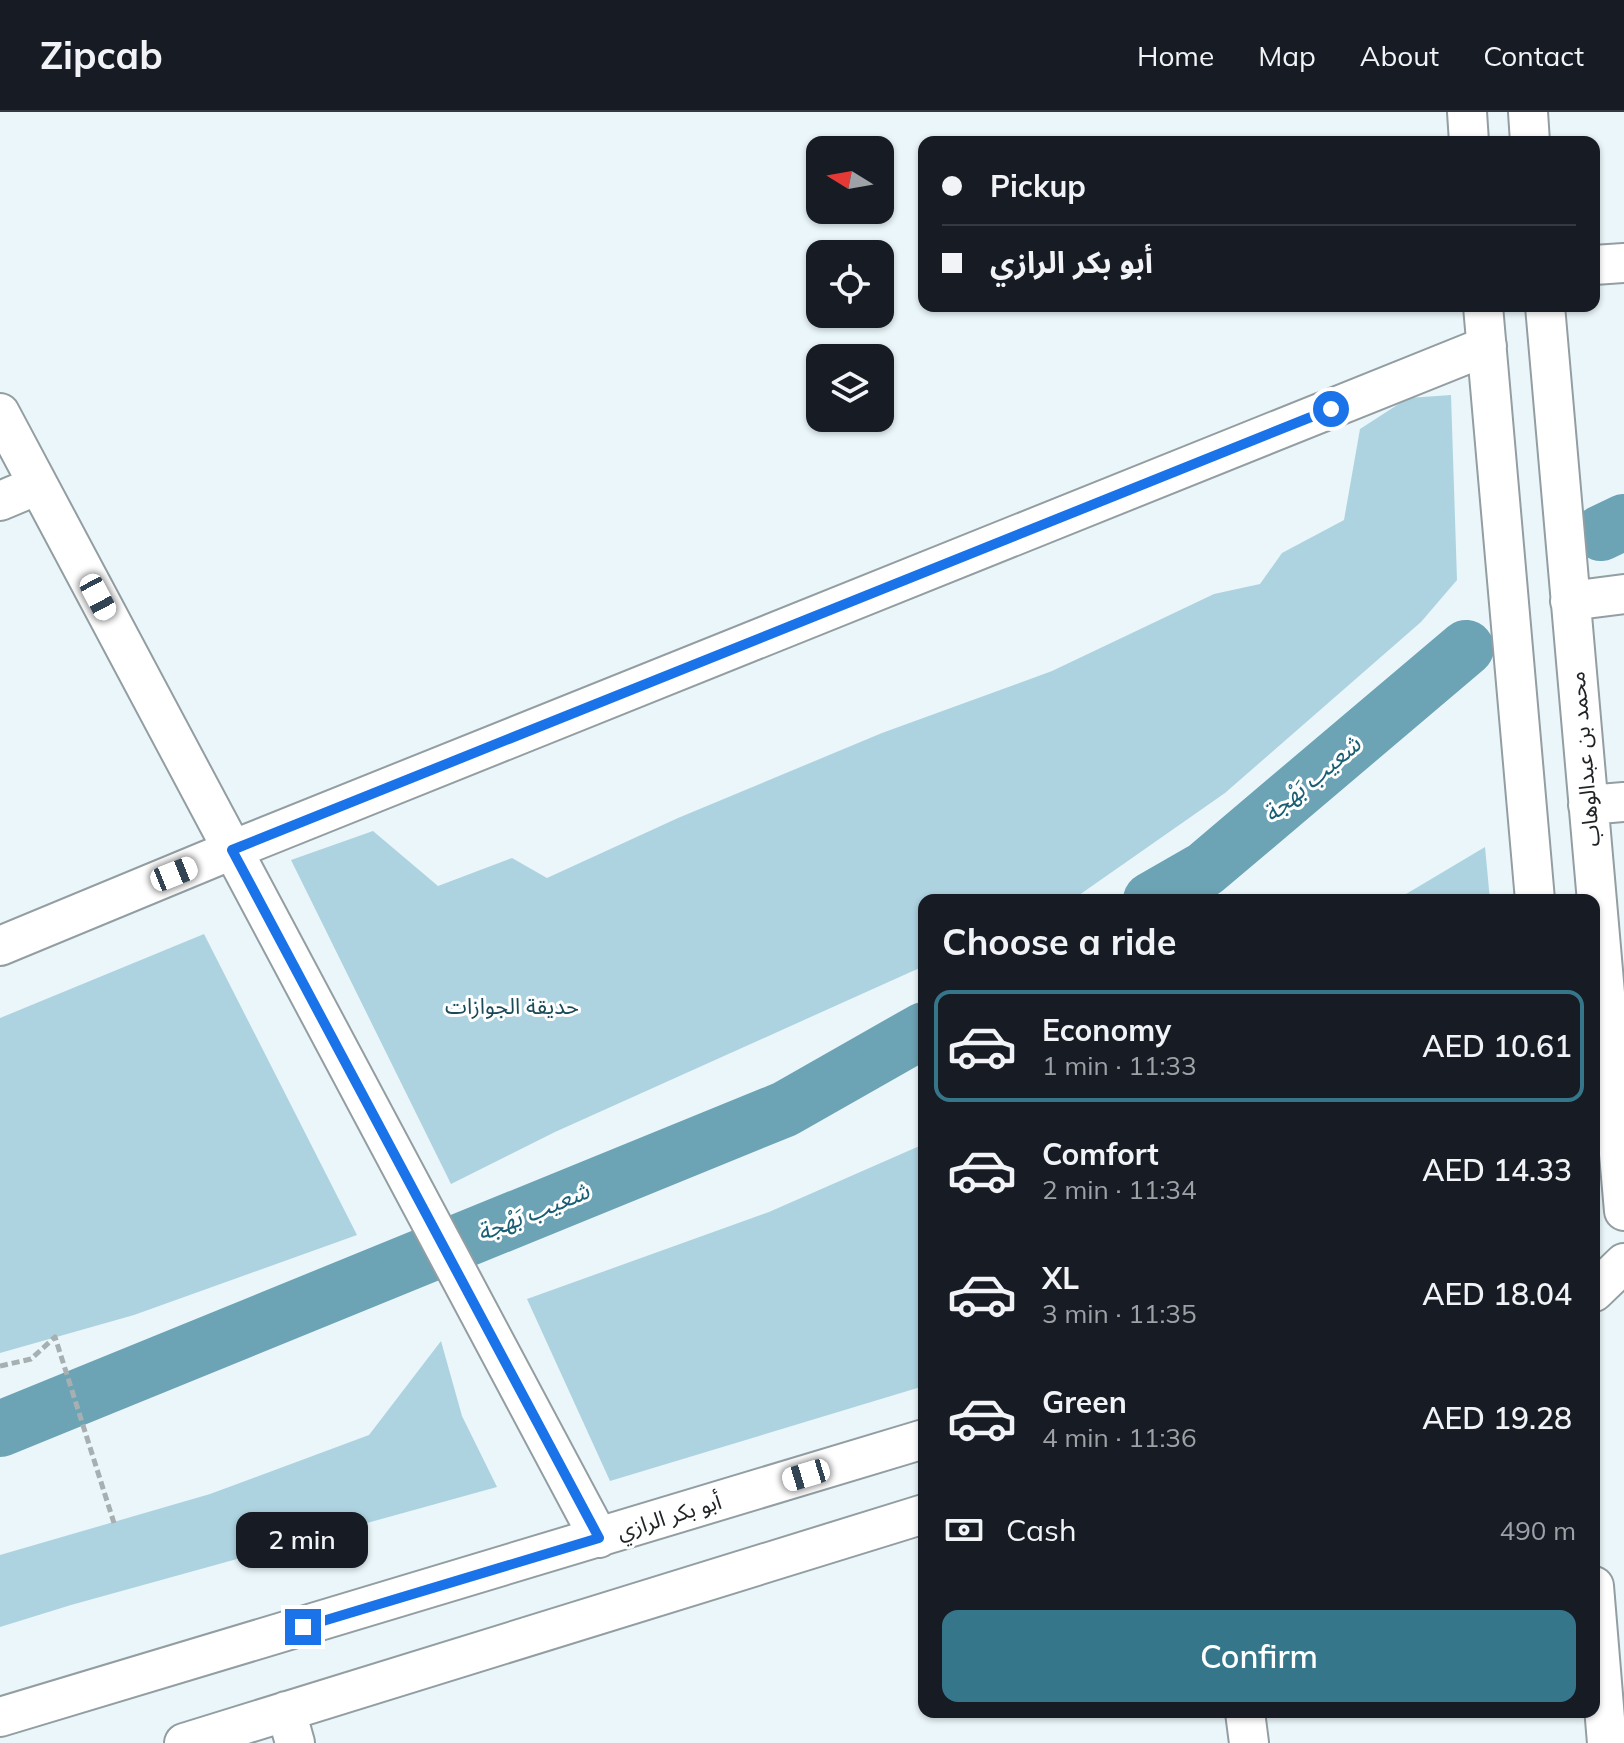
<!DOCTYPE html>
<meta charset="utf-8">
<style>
:root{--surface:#171b24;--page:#242831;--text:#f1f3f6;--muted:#9ea1a6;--line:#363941;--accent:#36768a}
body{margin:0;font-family:Mulish,"Noto Sans Arabic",sans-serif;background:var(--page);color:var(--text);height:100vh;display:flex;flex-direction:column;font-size:30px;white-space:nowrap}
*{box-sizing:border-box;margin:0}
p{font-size:26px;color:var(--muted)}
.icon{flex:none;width:44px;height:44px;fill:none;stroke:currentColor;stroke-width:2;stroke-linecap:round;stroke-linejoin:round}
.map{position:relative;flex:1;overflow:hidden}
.drawer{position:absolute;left:918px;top:782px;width:682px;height:824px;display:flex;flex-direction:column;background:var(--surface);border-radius:16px;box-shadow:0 2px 6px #0004}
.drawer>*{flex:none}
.hud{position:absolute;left:918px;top:24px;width:682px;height:176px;border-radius:16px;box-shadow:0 2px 6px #0004;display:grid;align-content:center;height:176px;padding:0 24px;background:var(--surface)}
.needle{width:52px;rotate:281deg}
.buttons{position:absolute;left:806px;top:24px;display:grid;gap:16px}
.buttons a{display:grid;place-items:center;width:88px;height:88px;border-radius:16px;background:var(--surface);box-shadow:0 2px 6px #0004;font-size:40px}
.end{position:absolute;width:36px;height:36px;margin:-18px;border:10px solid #1a73e8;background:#fff;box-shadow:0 0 0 4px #fff}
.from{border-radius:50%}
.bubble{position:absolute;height:56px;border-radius:16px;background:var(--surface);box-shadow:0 2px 6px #0004;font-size:26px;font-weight:600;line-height:56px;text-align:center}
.car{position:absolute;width:24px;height:48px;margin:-24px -12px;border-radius:10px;box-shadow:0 0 6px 2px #0007;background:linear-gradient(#fff 24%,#345 0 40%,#fff 0 76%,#345 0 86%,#fff 0)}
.hud b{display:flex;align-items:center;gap:28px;height:76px;font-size:30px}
.hud b+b{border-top:2px solid var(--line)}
.hud i{width:20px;height:20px;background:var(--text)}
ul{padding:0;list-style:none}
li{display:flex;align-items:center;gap:24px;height:112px;margin:0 16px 12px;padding:0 8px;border:4px solid transparent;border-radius:16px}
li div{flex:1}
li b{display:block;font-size:30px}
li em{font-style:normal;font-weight:600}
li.current{border-color:var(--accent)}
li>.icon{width:72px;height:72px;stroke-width:1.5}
h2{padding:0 24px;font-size:36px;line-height:96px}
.pay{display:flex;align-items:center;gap:20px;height:88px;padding:0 24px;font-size:30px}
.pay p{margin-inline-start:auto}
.button{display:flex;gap:16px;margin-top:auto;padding:16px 24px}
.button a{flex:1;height:92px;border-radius:16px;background:var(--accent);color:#fff;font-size:32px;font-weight:600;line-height:92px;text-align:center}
header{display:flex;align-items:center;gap:48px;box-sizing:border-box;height:112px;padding:0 40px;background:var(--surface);border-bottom:2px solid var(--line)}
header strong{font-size:38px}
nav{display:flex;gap:44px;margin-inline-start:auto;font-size:28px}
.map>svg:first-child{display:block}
.green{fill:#aed3e0}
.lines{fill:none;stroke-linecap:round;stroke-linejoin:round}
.river{stroke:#6ca3b5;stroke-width:56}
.minor-casing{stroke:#939ea2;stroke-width:42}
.path{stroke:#a6b0b3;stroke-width:5;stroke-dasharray:8 4;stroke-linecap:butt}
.minor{stroke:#fff;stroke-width:38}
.route{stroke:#1a73e8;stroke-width:10}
.labels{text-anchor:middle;stroke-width:6;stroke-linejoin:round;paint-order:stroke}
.street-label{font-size:22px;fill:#202426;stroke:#fff}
.park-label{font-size:22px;fill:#1a4958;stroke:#fff}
.water-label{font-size:24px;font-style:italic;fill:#185f74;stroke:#fff}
</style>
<header>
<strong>Zipcab</strong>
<nav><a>Home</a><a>Map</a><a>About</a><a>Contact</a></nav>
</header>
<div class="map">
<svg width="1624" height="1631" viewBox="0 0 1624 1631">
<rect width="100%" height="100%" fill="#eaf6fa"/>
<!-- green -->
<path class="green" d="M1451,283L1457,468L1421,510L1225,681L1072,788H924V854L555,1020L451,1072L291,748L373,719L438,774L512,746L547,766L678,706L882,621L1052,559L1214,482L1260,472L1282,441L1344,408L1360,317L1408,286Z
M1485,735L1490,788H1396Z
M204,822L357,1123L134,1203L0,1241V906Z
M924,1032V1274L610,1369L527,1187L769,1100Z
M441,1229L462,1304L497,1375L71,1493L0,1515V1443L210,1382L369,1323Z"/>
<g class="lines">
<!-- river -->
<path class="river" d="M1601,421L1624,410
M1151,788L1205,757L1466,536
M0,1317L785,997L924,918"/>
<defs>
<path id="minor" d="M1467,0L1469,30
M1528,0L1530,30
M1594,153L1624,151
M1483,194L1535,788
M1545,194L1624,1099
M0,301L599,1426
M0,389L38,373
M1570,489L1624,482
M1588,693L1624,690
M0,834L232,738L1487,234
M1594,1180L1624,1151
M1594,1474L1607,1631
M286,1599L295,1631
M1245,1600L1249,1631
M0,1605L924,1327
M184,1631L924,1402"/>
</defs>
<!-- minor casing -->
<use href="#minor" class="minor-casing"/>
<!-- path -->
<path class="path" d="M0,1254L31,1247L55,1225L114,1411"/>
<!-- minor -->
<use href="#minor" class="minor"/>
</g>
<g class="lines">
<!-- route -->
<path class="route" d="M303,1515L599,1426L232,738L1331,297"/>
</g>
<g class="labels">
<!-- street labels -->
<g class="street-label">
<text transform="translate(1584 647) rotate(-95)" y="8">محمد بن عبدالوهاب</text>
<text transform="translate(669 1404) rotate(-17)" y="8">أبو بكر الرازي</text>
</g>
<!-- park labels -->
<g class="park-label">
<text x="512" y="902">حديقة الجوازات</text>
</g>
<!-- water labels -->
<g class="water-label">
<text transform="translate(1312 667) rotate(-40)" y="8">شعيب بَهْجة</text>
<text transform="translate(533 1100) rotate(-22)" y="8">شعيب بَهْجة</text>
</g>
</g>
</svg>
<div class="buttons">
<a><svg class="needle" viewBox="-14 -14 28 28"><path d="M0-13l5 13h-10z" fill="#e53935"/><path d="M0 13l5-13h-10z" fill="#9ea1a6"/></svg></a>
<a><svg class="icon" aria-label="locate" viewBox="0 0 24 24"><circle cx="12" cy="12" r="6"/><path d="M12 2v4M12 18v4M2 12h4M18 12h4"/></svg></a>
<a><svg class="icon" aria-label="layers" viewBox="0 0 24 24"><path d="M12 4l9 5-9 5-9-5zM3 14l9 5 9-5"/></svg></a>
</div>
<i class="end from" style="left:1331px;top:297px"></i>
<i class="end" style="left:303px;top:1515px"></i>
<div class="bubble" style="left:236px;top:1400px;width:132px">2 min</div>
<i class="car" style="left:98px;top:485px;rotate:152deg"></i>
<i class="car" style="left:174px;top:762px;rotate:68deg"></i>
<i class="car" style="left:806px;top:1363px;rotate:253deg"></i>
<div class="hud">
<b><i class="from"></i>Pickup</b>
<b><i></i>أبو بكر الرازي</b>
</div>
<section class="drawer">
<h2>Choose a ride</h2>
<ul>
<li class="current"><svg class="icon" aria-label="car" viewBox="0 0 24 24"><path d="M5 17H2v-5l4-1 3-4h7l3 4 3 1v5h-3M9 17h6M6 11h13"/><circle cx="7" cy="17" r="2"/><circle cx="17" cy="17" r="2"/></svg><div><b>Economy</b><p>1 min · 11:33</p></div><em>AED 10.61</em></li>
<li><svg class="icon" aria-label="car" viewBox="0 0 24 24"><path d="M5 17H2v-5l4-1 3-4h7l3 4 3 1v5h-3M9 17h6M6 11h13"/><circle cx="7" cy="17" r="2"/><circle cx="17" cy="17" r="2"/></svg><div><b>Comfort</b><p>2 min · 11:34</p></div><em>AED 14.33</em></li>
<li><svg class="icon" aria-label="car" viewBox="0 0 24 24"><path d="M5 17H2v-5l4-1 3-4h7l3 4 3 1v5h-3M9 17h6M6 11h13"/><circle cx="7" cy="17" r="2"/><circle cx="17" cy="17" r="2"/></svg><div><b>XL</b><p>3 min · 11:35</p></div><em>AED 18.04</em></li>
<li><svg class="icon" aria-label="car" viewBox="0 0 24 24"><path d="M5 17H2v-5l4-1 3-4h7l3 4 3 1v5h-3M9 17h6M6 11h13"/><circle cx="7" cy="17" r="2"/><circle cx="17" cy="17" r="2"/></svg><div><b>Green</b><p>4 min · 11:36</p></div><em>AED 19.28</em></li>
</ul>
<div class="pay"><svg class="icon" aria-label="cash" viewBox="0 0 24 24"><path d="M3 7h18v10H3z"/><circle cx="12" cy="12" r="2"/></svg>Cash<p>490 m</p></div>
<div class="button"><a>Confirm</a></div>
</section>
</div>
